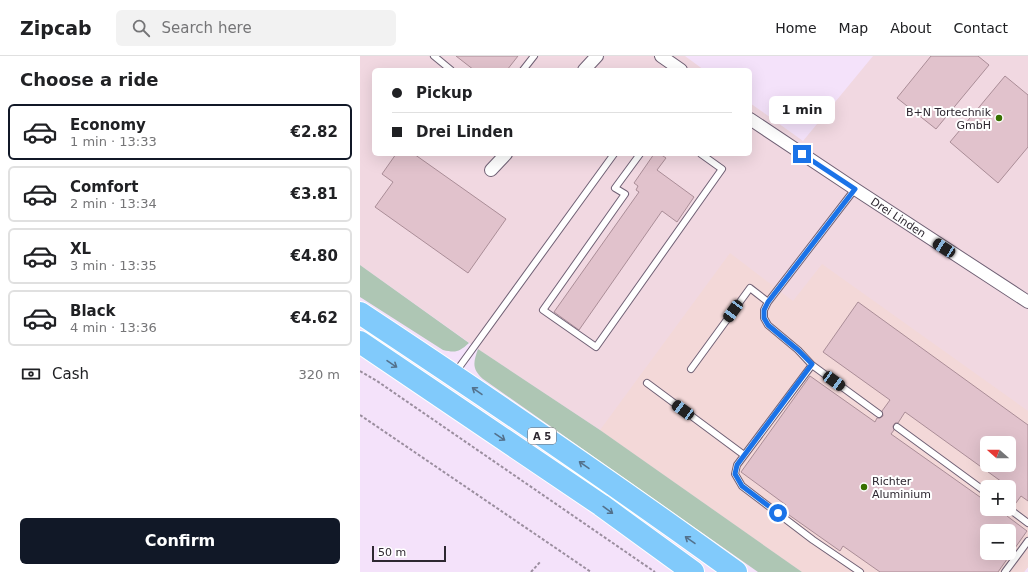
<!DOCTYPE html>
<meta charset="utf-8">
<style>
:root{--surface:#fff;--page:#f2f2f2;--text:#202124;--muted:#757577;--line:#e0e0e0;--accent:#111827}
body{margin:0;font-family:"DejaVu Sans",sans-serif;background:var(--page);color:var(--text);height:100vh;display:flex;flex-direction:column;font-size:15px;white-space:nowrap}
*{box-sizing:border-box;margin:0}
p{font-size:13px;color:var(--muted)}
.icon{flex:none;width:22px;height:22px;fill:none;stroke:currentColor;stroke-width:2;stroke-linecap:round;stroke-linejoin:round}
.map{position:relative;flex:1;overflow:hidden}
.details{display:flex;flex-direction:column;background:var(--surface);width:360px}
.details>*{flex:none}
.hud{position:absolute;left:12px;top:12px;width:380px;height:88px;border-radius:6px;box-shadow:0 4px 16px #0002;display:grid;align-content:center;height:88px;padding:0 20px;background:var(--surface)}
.needle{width:26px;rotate:291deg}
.controls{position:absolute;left:620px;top:380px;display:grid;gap:8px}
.controls a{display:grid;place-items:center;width:36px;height:36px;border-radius:6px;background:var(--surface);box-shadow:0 4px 16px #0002;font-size:20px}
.scale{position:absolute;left:12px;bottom:10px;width:74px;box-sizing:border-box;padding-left:4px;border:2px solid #2e2831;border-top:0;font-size:11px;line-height:14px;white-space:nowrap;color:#2e2831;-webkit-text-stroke:3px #fff;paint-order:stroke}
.end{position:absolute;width:18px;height:18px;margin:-9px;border:5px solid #1a73e8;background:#fff;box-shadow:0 0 0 2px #fff}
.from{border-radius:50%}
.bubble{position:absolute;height:28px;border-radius:6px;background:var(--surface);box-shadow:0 4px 16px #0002;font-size:13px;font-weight:600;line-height:28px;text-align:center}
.car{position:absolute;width:12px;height:24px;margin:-12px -6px;border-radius:5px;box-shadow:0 0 3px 1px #0007;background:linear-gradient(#222 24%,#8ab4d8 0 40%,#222 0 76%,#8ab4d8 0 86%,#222 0)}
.hud b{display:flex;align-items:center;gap:14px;height:38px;font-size:15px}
.hud b+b{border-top:1px solid var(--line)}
.hud i{width:10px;height:10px;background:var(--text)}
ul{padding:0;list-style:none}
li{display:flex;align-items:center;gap:12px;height:56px;margin:0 8px 6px;padding:0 12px;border:2px solid var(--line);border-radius:6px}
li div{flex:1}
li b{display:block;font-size:15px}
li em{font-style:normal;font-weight:600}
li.current{border-color:var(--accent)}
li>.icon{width:36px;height:36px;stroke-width:1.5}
h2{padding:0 20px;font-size:18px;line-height:48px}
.pay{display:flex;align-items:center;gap:10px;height:44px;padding:0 20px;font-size:15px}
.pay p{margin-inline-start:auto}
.action{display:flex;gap:8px;margin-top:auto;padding:8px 20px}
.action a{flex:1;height:46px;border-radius:6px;background:var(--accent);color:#fff;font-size:16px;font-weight:600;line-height:46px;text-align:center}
header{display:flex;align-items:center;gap:24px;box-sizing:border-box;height:56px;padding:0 20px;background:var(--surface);border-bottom:1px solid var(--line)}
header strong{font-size:19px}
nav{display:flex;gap:22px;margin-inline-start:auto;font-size:14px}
.search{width:280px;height:36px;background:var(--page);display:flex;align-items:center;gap:10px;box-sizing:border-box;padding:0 14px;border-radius:6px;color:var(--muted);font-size:15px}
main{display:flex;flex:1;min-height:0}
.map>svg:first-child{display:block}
.commercial{fill:#f1d8e1;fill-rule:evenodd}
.industrial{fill:#f3d8d8;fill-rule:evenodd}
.green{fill:#aec6b4}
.building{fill:#e1c2cc;stroke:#aa8d97;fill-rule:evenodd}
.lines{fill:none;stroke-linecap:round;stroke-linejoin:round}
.lane-casing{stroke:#706175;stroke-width:8}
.street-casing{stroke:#706175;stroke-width:14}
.highway-casing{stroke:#fff;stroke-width:24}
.path{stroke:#9b8e9f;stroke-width:2;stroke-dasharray:3 2;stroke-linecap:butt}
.lane{stroke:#fff;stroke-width:6}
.street{stroke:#fff;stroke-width:12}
.highway{stroke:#81cafb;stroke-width:22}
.oneway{stroke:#53718c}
.route{stroke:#1a73e8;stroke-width:5}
.poi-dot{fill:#377000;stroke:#fff;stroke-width:1.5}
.labels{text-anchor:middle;stroke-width:4;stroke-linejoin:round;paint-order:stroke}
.shield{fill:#fff;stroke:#6d686f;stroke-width:1}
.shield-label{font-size:10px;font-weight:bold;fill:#2e2831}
.poi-label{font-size:11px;fill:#2e2831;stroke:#fff;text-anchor:end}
.street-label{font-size:11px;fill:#2e2831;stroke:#fff}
</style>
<header>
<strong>Zipcab</strong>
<div class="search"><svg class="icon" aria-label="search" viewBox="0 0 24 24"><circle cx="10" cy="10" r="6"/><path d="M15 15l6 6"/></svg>Search here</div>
<nav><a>Home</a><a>Map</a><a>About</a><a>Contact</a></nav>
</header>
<main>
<section class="details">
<h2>Choose a ride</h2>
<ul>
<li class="current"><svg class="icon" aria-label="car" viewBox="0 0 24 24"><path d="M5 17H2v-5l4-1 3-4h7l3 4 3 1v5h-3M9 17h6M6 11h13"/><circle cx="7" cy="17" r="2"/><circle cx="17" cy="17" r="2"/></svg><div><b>Economy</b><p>1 min · 13:33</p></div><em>€2.82</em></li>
<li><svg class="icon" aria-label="car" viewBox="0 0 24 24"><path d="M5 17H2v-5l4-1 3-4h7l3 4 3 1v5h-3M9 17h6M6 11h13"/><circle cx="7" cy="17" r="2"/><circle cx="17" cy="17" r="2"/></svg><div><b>Comfort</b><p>2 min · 13:34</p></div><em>€3.81</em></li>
<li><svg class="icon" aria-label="car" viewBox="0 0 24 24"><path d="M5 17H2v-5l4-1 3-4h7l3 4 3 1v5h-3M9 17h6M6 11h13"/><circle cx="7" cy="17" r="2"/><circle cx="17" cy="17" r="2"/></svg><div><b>XL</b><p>3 min · 13:35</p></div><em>€4.80</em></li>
<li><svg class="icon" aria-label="car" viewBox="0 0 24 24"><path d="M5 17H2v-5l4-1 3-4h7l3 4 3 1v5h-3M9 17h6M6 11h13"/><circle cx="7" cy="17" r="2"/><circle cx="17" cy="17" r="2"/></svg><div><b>Black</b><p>4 min · 13:36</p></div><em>€4.62</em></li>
</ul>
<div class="pay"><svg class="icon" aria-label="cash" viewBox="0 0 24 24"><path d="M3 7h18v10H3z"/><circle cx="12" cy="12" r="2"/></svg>Cash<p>320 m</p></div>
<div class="action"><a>Confirm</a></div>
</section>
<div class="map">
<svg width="668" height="516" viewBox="0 0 668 516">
<rect width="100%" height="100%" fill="#f4e2fa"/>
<!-- commercial -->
<path class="commercial" d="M0,0H325L344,14H14V98H390V47L443,85L513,0H668V511L664,516H442L240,374L118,293L0,209ZM627,387H649V409H627ZM627,431H649V453H627ZM627,475H649V497H627Z"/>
<!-- industrial -->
<path class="industrial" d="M370,197L433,245L462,208L668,355V511L664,516H442L240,374ZM627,387H649V409H627ZM627,431H649V453H627ZM627,475H649V497H627Z"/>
<!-- green -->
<path class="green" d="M0,209L109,287C99,296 96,297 83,294L0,241Z
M118,293L240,374L442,516H398L123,323C112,313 113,307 118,293Z"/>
<!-- building -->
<path class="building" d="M96,0H158L147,14H114Z
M571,0H618L629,9L576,73L537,42Z
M645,20L668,39V91L638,127L590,86Z
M36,98H54L146,163L108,217L15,151L33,126L22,118Z
M294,98H300L306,102L297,114L334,141L317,166L302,155L219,274L194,256L279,136L276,134L278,130L274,127Z
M498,246L668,369V445L661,440L653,451L649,452V431L545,356L538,367H535L533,370L534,374L531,378L627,446V453H648L649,458L647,460L667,475L638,516H520L483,490L480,495L422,454L426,449L381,416L450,320L515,366L517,362H520L523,360L522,355L530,344L463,296ZM627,387H649V409H627ZM627,475H649V497H627Z"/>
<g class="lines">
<defs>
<path id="lane" d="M74,0L91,14
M163,14L174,0
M280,98L255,132L265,138L183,254L236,291L362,113L341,98
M495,133L408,246L404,254V262L408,269L438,294L452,309L519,358
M452,309L377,409L375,418L382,430L453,484L500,516
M331,313L390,232L408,246
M95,317L254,98
M287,327L384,399
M537,371L627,437
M652,455L668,467
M645,516L668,485"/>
<g id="street">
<path d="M301,0L321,14"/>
<path d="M224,14L237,0"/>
<path id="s1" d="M390,63L495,133L668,246"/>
<path d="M131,114L146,98"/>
</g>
<path id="highway" d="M0,257C127,341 253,427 376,516
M0,286L241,449L333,516"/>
</defs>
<!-- lane casing -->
<use href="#lane" class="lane-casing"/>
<!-- street casing -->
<use href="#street" class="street-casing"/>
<!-- highway casing -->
<use href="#highway" class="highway-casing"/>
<!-- path -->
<path class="path" d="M0,315L17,325L295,516
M0,359L231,516
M171,516L181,505"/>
<!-- lane -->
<use href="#lane" class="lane"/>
<!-- street -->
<use href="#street" class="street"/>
<!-- highway -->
<use href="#highway" class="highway"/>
</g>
<!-- one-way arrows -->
<defs><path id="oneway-shaft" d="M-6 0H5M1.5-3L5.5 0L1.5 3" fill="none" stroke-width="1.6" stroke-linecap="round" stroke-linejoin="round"/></defs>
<g class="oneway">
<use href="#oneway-shaft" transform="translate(32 308) rotate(34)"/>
<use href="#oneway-shaft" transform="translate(117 335) rotate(-145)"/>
<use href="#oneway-shaft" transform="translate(140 381) rotate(34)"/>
<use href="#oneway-shaft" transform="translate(224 409) rotate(-145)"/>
<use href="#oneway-shaft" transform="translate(248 454) rotate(36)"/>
<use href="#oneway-shaft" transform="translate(330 484) rotate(-145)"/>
</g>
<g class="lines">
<!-- route -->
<path class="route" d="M418,457L382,430L375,418L377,409L452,308L438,294L408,269L404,262V254L408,246L495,133L442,98"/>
</g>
<!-- markers -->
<g class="poi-dot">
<circle cx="639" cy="62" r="4"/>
<circle cx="504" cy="431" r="4"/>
</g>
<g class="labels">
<!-- shield labels -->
<rect class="shield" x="168" y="372" width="28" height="16" rx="3"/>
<g class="shield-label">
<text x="182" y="384">A 5</text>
</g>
<!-- poi labels -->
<g class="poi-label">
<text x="631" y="60">B+N Tortechnik<tspan x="631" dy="13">GmbH</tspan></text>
<text x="512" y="429" text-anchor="start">Richter<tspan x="512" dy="13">Aluminium</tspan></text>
</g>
<!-- street labels -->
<g class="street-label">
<text dy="4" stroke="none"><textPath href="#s1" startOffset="178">Drei Linden</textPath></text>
</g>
</g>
</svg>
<div class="controls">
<a><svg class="needle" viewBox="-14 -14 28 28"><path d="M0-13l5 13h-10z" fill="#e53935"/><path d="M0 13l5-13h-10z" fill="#757577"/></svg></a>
<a>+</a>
<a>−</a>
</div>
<div class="scale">50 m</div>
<i class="end from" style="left:418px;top:457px"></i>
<i class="end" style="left:442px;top:98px"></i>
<div class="bubble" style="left:409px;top:40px;width:66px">1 min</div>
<i class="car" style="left:584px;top:192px;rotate:303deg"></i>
<i class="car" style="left:373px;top:255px;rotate:216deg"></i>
<i class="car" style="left:474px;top:325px;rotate:126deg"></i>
<i class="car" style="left:323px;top:354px;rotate:306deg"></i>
<div class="hud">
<b><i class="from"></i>Pickup</b>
<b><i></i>Drei Linden</b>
</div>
</div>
</main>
